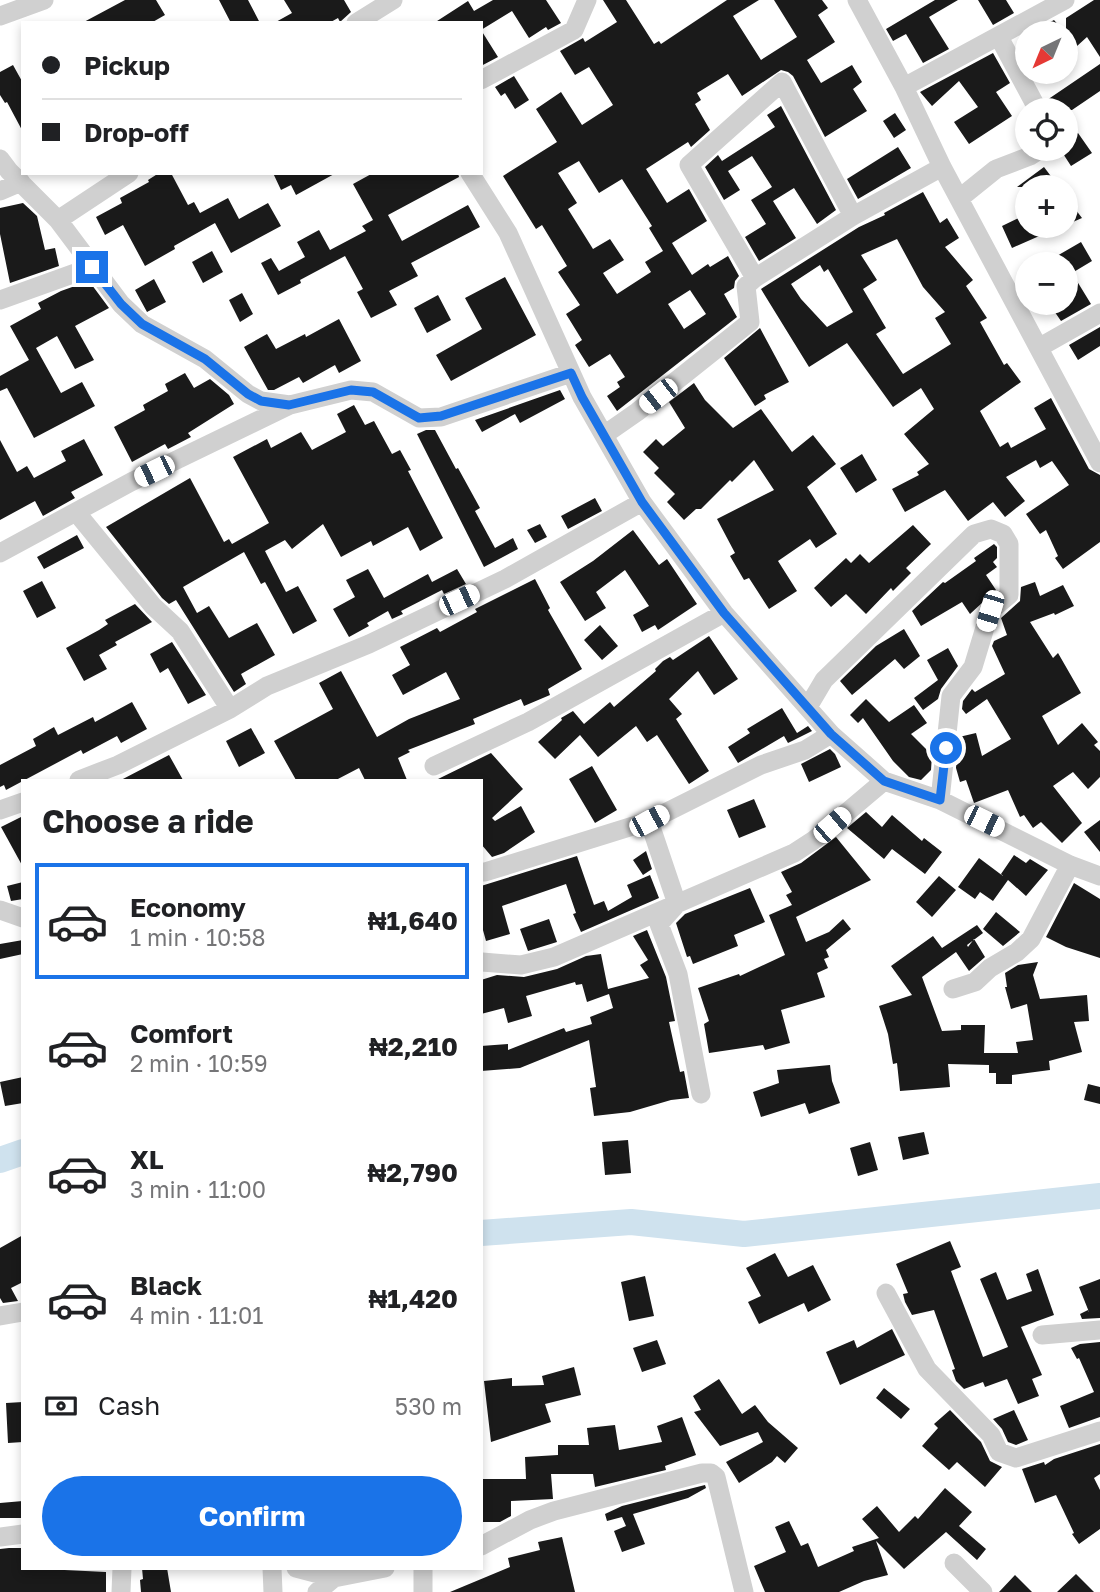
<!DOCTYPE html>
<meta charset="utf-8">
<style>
:root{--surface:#fff;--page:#f2f2f2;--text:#202124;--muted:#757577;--line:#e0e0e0;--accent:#1a73e8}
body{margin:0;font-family:"Golos Text",sans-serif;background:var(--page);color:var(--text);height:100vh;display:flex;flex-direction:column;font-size:26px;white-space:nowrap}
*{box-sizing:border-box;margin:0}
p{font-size:23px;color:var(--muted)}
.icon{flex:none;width:38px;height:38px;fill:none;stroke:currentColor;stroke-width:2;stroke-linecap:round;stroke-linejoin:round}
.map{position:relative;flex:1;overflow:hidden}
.sheet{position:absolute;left:21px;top:779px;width:462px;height:791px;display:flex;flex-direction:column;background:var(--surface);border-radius:0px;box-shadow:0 4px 10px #0003}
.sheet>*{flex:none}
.banner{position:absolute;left:21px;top:21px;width:462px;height:154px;border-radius:0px;box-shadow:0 4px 10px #0003;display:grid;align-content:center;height:154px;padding:0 21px;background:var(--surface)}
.needle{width:46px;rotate:223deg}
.fabs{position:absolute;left:1015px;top:21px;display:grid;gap:14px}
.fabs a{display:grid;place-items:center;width:63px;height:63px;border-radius:50%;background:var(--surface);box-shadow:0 4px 10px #0003;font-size:35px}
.end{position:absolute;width:32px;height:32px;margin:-16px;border:9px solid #1a73e8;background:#fff;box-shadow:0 0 0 4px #fff}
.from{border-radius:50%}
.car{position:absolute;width:21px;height:42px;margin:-21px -10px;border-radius:9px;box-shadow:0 0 5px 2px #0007;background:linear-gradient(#fff 24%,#345 0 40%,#fff 0 76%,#345 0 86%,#fff 0)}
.banner b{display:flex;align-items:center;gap:24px;height:66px;font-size:26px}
.banner b+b{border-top:2px solid var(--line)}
.banner i{width:18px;height:18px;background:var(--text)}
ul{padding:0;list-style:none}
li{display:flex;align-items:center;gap:21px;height:116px;margin:0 14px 10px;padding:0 7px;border:4px solid transparent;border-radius:0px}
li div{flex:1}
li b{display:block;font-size:26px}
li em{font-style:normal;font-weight:700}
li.current{border-color:var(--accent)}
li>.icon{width:63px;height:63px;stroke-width:1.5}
h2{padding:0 21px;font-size:32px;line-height:84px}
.pay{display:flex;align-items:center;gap:18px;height:77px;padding:0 21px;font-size:26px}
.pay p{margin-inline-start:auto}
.button{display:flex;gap:14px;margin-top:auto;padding:14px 21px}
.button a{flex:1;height:80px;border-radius:42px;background:var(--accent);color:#fff;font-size:28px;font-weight:700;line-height:80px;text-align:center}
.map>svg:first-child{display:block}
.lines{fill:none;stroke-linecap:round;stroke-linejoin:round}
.river{stroke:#cfe2ee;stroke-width:26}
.building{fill:#1a1a1a;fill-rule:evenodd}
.minor{stroke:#d0d0d0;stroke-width:19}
.route{stroke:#1a73e8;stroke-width:9}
</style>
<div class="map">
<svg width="1100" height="1592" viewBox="0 0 1100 1592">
<rect width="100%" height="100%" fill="#fff"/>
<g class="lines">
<!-- river -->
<path class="river" d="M0,1160L23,1152
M481,1233L631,1222L744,1234L1100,1196"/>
</g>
<!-- building -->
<path class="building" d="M125,0H156L165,15L151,23H82Z
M219,0H248L260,23H231Z
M284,0H344L351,12L340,22L338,18L329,23H274L292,13Z
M493,0H546L561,23L548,30L546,27L529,38L512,11L481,30L498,57L481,66V23H434L468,1L474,11Z
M603,0H626L654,44L659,41L661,44L727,0H759L733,16L761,60L797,37L774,0H822L828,8L818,15L835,42L807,60L821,83L852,65L862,82L853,89L867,111L825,137L793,76L788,72L781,70L742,96L728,74L697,93L701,100L695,104L710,130L691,147L688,142L646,169L667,203L689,189L707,221L672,243L692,275L708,264L710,267L728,256L739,276L735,281L734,288L724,294L737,317L617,411L607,396L620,387L617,382L625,377L610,354L589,367L575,345L582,340L566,314L580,305L558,272L567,266L542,225L536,229L503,176L557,142L536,109L561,92L582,125L613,105L589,67L575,75L560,51L583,38L585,42L617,22ZM579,161L599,193L622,179L652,226L649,228L663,251L645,262L651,272L617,294L603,273L624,260L610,239L593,249L568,209L577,203L558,173ZM690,290L706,314L684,329L668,304Z
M935,0H958L929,17L949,49L923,63L906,34L893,41L886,29Z
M978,0H1006L1014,13L993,25Z
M1094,0H1100V57L1087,37L1066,56V18Z
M1054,20L1065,33H1030Z
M993,53L1010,83L996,92L1012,116L969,144L954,122L978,107L959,81L932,106L920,92Z
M1100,64V91L1072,110H1050L1047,100Z
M13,65L23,83V132L7,102L5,103L0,95V72Z
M514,76L529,100L515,109L505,93L501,96L495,87Z
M781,106L836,210L817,224L794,188L773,201L796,238L759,261L745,237L766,224L751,200L772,187L752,156L728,171L740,190L724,200L705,167L718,155L722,161L775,127L767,115Z
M895,113L906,130L894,138L883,121Z
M1078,133L1092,153L1071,166L1060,149H1066V141Z
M898,147L911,168L858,199L847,179Z
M1044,167L1059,187H1017Z
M159,173H171L188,205L194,202L200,213L228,198L239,219L268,203L281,226L231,253L215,223L174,246L175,249L145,266L123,225L105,235L96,217L122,203L120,198L149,182L148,180Z
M273,173H336L296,195L291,185L281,190Z
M373,173H458L459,177L388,215L402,241L468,205L480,227L411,263L418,276L389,291L397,305L371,318L357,292L363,289L345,256L300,280L301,283L278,295L261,263L271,258L279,271L305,257L297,242L319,230L330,250L366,231L362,226L373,220L353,184Z
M923,192L940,223L947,218L959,238L945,247L973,280L966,286L987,318L980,322L1004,365L1007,363L1021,382L980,411L1000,447L1008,442L1011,448L1046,429L1034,408L1051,398L1089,469L1100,475V542L1063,569L1055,558L1058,556L1046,530L1040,534L1026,514L1069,485L1052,461L1040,468L1036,460L1006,477L1025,501L1005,517L993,502L968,521L945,490L905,512L892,489L919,475L917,472L929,464L904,434L934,409L921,388L893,407L847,343L809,367L761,289L859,227L885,215L884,213ZM897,239L923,287L945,312L935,318L951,344L903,374L876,334L886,328L863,289L877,280L861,255ZM820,265L824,272L828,269L853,312L827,327L801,299L791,284Z
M1066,197L1082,218L1066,225Z
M23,203L37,216L45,250L55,248L59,266L10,283L0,234V208Z
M1027,214V226H1062L1012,248L1002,226Z
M1081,242L1092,261L1072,273L1091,304L1061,321L1052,308L1060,303H1066V264H1043Z
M212,251L223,272L203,283L192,262Z
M505,277L536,335L451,381L436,355L482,329L465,298Z
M154,279L166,302L147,312L135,290Z
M89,281L109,308L75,326L94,360L75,369L57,336L36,348L61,393L82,382L95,406L34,438L7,388L0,391V376L29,360L10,326L41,309L38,303L61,291Z
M242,293L253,314L240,322L229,300Z
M438,295L451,320L427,333L414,308Z
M339,319L361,361L339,373L335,365L303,383L299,377L274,390H268L244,347L267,334L276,349L305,334L306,337Z
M1100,327V346L1078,360L1069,345Z
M760,328L789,382L764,395L766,399L755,406L724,358Z
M185,373L194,388L210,379L229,395L234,404L188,433L191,437L168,449L165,444L132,462L114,427L145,410L143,405L168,391L165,384Z
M694,383L705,400L733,428L761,409L792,452L813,435L836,464L807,487L837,534L816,548L810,539L778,561L797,591L769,609L749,578L744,580L730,556L735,553L717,519L774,490L754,460L732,482L730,480L701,509H696L684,520L667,502L675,494L654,473L659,468L643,452L656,439L663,446L685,428L669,402Z
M560,390L565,399L520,423L515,414L482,432L475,420Z
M354,405L365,425L374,421L392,454L400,450L411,470L408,471L443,538L420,551L408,527L373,546L371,541L341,557L323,524L292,549L285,540L265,551L286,592L298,586L317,621L293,634L265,582L261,584L244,552L183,587L197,613L209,606L229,638L257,623L275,655L241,674L246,684L234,692L176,600L169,604L162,598L106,527L190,478L224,542L229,539L232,544L269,523L233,457L267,439L271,448L301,432L312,450L346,432L337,414Z
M426,430H435L456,469L458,468L480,508L475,511L495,548L513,538L518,549L484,567L417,434Z
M84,439L103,475L71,492L75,498L43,516L35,501L0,520V440L17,472L27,466L34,478L66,461L61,451Z
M862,454L877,480L856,493L840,468Z
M595,498L602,511L568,529L561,516Z
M540,524L547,537L535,543L527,530Z
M913,525L931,544L906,568L911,573L893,591L891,588L866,614L846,594L831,607L814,588L846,558L851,563L860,554L869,563Z
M633,530L659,565L667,559L697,604L658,630L655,625L642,632L633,615L649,606L625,570L596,592L606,608L585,621L560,582L593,561Z
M77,535L84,548L44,569L37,557Z
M994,544L997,547V558L993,562L997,567L986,575L996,590L970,614L962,602L921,626L912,611L943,582L945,583L976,561L974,558Z
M368,569L384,598L428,574L432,582L457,569L466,584L444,594L442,590L401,611L403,614L392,619L388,611L367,623L369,626L349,637L333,609L355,597L346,580Z
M535,579L550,608L548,610L582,669L548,689L550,695L524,706L521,699L473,719L475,724L408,750L410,752L398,758L407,780H365L359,768L336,780H296L274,741L333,709L319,683L341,671L377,737L409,719L460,699L446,672L403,695L392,675L410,665L400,647L437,628L440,632L477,612L475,609Z
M42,581L56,608L37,618L23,591Z
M1035,582L1040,596L1063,585L1074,606L1055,615L1054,613L1030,622L1053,658L1058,653L1081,693L1042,716L1058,745L1082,723L1098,742L1094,745L1100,751V777L1088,789L1073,772L1053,786L1082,823L1062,843L1041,822L1033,828L1024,815L1020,817L1008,790L974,803L966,780L960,782L956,768L957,754L962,753L959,737L976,733L982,756L1011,739L987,699L966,714L962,709L963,701L972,689L975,692L1005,674L992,646L994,641L1007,635L1001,618L1020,601L1021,587Z
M135,604L152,622L115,642L117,645L99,655L107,669L84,681L66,648L99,630L108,624L105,620Z
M600,625L618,646L602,660L584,640Z
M904,629L920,656L904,669L895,659L852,695L840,681L876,646Z
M709,636L738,679L714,695L698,671L669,699L682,714L676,719L709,771L689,784L657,735L647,742L636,726L598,757L580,735L555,759L538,742L562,720L561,718L573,711L584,724L610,702L614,707L656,671L655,669L663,661L670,657L673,660Z
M172,642L206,695L188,704L168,668L160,673L150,654Z
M948,648L958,666L941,689L938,699L923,710L914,698L938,680L927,660Z
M866,699L889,722L914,705L927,723L911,734L932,755L931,770L921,780L909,777L893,761L863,718L858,723L850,715Z
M132,702L147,729L121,743L117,736L83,754L81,750L6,790L4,785L0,787V765L36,746L33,739L54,727L58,735L93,717L95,722Z
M782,708L797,733L808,726L812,731L788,743L784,736L738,763L728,747L750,733L747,729Z
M251,728L265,753L239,767L226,741Z
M830,749L835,754L841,767L809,782L801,764Z
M491,753L523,789L492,818L495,821L521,806L535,832L504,853L492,857L481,844V780H436Z
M169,755L183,780H121Z
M592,766L617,810L595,823L569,779Z
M754,799L766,827L739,838L727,810Z
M866,812L882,827L892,815L922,841L924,838L942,852L925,874L892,849L884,859L847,828Z
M23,816V867L1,827Z
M1100,820V852L1084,832Z
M836,837L871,880L796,917L806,942L829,932L843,919L851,929L826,950L829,957L824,959L828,968L817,973L825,997L781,1010L790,1043L765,1050L763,1045L709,1053L704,1024L709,1021L698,988L739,974L740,976L785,955L769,915L792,905L786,895L792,892L781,872L801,863Z
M646,851L652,869L643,875L633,860Z
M1014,855L1026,863L1030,859L1048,870L1026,896L1008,880L993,901L980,892L975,899L958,887L979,858L1003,876L1001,874Z
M577,856L594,905L604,901L608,911L632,897L627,885L650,875L659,898L581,932L573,914L576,913L566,884L502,906L510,934L486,941L481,923V886Z
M939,876L956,890L932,917L916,902Z
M23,882V899L11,901L7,886Z
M1074,883L1100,899V958L1066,947L1046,937Z
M750,888L765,922L734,935L738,946L693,964L690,956L687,957L676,923L685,914Z
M996,912L1020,932L1003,946L983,929Z
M549,919L557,942L528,951L520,929Z
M977,925L983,933L967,945L968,947L974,939L985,957L969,971L956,952L922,977L942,1031L961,1030V1025H985L984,1053H1018L1016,1042L1033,1040L1027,1004L1011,1009L1005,987H1007L1005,973L1018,965L1038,962L1033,975L1040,999L1087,995L1089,1021L1074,1022L1082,1052L1049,1061L1050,1070L1012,1075V1084H996V1073H989V1065L948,1064L950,1087L900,1091L897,1063L893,1064L888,1034L879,1006L912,995L891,966L933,936L942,948Z
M647,930L666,977L675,1021L669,1022L680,1072L684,1071L689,1098L671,1100L630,1112L594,1116L590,1088L596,1087L589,1040L520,1068L481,1071V1046L508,1044V1050L564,1028L566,1032L592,1024L590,1017L613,1008L609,994L587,1002L582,984L576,985L575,982L526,996L532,1016L508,1023L504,1008L481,1014V980L497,975L524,977L557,969L586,956L601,954L608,989L649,978L640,965L648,960L633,936Z
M23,940V954L0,959V944Z
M830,1065L832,1081L840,1103L809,1114L805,1103L761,1117L753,1092L779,1083L777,1070Z
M23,1077V1103L5,1106L0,1082Z
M1088,1084L1100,1087V1104L1084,1100Z
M924,1132L929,1154L903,1160L898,1137Z
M628,1140L631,1173L605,1175L602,1142Z
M870,1142L878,1170L858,1176L850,1148Z
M23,1235V1282L11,1288L18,1301L3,1303L0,1298V1248Z
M950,1241L961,1267L951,1271L983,1357L1008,1347L980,1279L996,1272L1007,1300L1032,1291L1026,1274L1038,1269L1054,1315L1021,1327L1042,1375L1032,1379L1039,1396L1018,1404L1007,1379L985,1387L983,1382L964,1389L956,1381L952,1370L955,1369L934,1310L912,1315L905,1302L903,1294L908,1293L896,1264Z
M775,1253L788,1277L813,1265L831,1300L808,1312L804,1303L759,1324L748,1302L761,1296L746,1268Z
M645,1276L654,1316L629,1321L621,1282Z
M1100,1279V1318L1082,1319L1080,1314L1088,1310L1089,1312L1079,1287Z
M892,1329L905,1355L840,1385L826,1352L854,1340L857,1348Z
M657,1340L666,1364L642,1372L633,1348Z
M1100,1342V1417L1069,1428L1060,1406L1094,1392L1079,1358L1077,1359L1071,1348L1080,1344Z
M574,1367L581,1395L545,1404L551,1422L491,1442L484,1381L512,1378V1386L544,1385L542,1376Z
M719,1379L742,1414L755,1405L768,1422L798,1448L785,1463L777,1456L772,1462L739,1483L726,1462L763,1442L758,1432L720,1446L694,1412L701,1410L693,1396Z
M884,1388L910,1409L901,1419L876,1398Z
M23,1402V1442L8,1443L6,1403Z
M950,1410L981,1442L990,1461L1002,1467L985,1487L957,1462L949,1470L922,1446L938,1428L934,1424Z
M1014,1410L1028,1440L1016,1445L1008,1442L1002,1429L993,1419Z
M682,1417L696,1455L665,1466L666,1470L595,1487L593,1474H551L553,1499L511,1501V1516L500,1522H481V1485H483V1479H526L525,1457L558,1455V1445H589L587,1428L615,1425L619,1450L662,1442L657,1426Z
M1100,1444V1474L1094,1478L1100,1490V1529L1079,1544L1072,1534L1074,1533L1056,1495L1035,1503L1022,1469L1044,1462L1045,1465L1054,1459Z
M705,1485L706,1488L688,1498L633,1514L645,1544L622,1552L614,1531L626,1526L622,1517L607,1521L605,1514L622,1506Z
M945,1488L972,1512L959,1526L986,1549L977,1560L946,1532L904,1569L876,1541L888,1575L864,1581L839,1592H765L754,1566L786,1552L775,1527L789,1521L801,1546L808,1543L818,1567L854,1551L852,1547L879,1538L862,1519L877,1506L899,1532L915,1516L918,1519Z
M23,1501V1518H0V1503Z
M562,1537L575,1592H450L510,1567L508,1558L540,1550L538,1542Z
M9,1548H23V1568L106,1572V1592H0V1549Z
M142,1568H167L171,1592H141L140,1580L143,1579Z
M1076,1574L1094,1592H1057Z
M1015,1575L1032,1592H999Z"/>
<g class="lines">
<!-- minor -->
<path class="minor" d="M857,0L904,87L942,167L1100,463
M0,16L44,0
M356,23L393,0
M999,37L1038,110
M481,80L574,30L587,0
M904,87L1065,0
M0,159L9,171L58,220L121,304L142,324L205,359L248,394L261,401L290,405
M470,173L508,233L582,397L642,502L724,613L831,734L884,781L940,800L1070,865L1100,876
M0,191L21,182
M960,198L996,169L1030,156L1041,149
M58,220L129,173
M755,278L689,165L782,82L853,216
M0,300L92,267
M1040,347L1100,313
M604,435L637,412L750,322L746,286L755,278L853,216L942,167
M76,512L153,606L180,631L230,709
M0,553L131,482L290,405L351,390L373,392L419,418L441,417L571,373
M808,707L824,680L974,534L991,529L1003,534L1009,544V595L990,611L973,667L951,696L940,800
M434,766L528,722L724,613
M79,780L118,765L230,709L267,686L369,644L505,579L642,502
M0,810L23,802
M649,821L677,904L659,924L678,974L701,1094
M481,872H485L649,821L761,765L805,750L831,734
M0,910L23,918
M482,962L521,965L554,957L794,853L814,840L884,781
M953,989L975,982L990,968L1017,952L1031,939L1070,865
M886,1293L927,1369L991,1435L999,1452L1016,1458L1100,1431
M0,1316L23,1312
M1042,1335L1100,1330
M0,1537L23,1534
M481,1546L530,1520L554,1511L702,1473H711L716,1477L744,1592
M954,1563L983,1592
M272,1568L273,1592
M296,1568L334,1578L385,1568
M423,1568V1592
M121,1592L122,1568
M317,1592L334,1578"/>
</g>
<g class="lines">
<!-- route -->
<path class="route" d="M92,267L121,304L142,324L205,359L248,394L261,401L289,405L351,390L373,392L419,418L441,416L571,373L582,397L642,502L724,613L831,734L884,781L940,800L946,748"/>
</g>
</svg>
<div class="fabs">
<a><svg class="needle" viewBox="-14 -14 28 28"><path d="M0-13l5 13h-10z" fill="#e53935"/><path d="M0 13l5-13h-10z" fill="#757577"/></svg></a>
<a><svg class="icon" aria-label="locate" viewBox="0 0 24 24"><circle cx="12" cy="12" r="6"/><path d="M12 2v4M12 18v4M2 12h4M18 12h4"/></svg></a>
<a>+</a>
<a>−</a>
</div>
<i class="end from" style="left:946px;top:748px"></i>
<i class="end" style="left:92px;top:267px"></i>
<i class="car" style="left:658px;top:396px;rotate:232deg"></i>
<i class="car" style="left:154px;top:471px;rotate:244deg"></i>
<i class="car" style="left:459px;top:600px;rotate:65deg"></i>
<i class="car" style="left:990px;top:611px;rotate:197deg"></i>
<i class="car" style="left:649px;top:821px;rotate:62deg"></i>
<i class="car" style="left:984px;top:821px;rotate:116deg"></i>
<i class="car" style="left:832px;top:825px;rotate:49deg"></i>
<div class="banner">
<b><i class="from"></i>Pickup</b>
<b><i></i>Drop-off</b>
</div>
<section class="sheet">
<h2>Choose a ride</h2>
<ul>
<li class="current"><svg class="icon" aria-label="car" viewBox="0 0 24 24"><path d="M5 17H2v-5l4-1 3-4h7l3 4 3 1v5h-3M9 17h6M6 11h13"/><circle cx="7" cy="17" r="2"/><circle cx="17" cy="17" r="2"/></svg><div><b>Economy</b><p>1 min · 10:58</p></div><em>₦1,640</em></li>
<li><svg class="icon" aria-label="car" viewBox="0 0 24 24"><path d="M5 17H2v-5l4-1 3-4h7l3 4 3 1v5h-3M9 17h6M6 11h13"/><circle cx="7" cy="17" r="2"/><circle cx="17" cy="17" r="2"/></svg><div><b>Comfort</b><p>2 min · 10:59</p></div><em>₦2,210</em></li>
<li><svg class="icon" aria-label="car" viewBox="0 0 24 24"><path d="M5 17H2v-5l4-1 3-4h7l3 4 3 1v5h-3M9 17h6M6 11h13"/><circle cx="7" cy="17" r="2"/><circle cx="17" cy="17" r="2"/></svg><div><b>XL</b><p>3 min · 11:00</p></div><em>₦2,790</em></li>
<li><svg class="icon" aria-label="car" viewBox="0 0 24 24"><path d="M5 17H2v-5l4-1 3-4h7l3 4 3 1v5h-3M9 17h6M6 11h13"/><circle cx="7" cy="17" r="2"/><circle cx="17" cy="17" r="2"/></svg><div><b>Black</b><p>4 min · 11:01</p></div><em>₦1,420</em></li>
</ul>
<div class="pay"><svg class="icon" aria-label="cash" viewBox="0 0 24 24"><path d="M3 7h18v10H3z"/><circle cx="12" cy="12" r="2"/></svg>Cash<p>530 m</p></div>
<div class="button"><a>Confirm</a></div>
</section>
</div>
